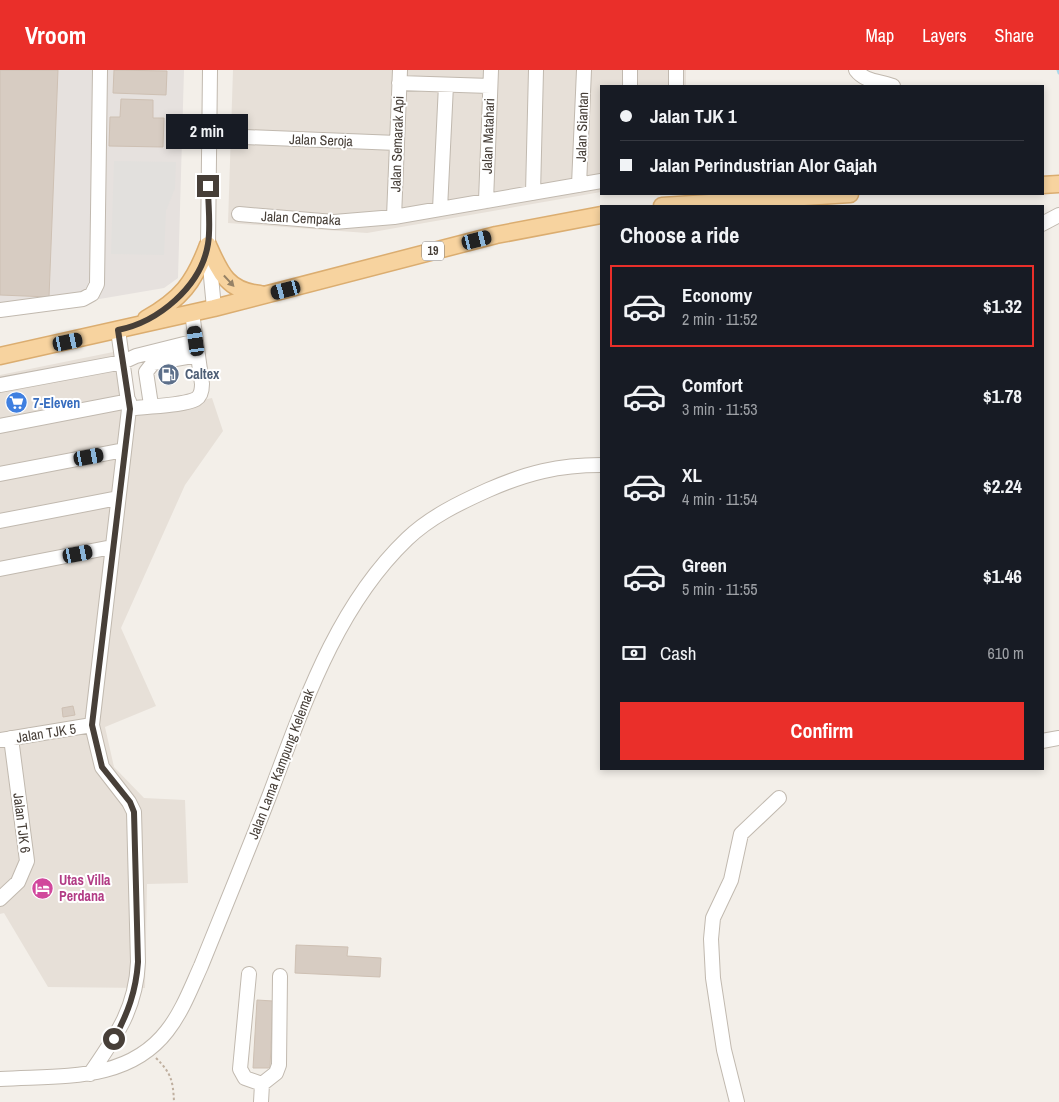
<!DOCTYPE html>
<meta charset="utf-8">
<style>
:root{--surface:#171b24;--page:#242831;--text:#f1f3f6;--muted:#9ea1a6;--line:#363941;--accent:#ea2f2a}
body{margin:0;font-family:"Archivo Narrow",sans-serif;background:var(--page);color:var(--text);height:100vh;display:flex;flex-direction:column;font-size:19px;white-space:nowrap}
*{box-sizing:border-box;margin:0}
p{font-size:16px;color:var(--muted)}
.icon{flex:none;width:28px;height:28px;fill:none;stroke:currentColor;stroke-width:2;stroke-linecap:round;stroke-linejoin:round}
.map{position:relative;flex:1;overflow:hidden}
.details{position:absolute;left:600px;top:135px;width:444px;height:565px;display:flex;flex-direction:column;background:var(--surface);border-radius:0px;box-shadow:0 2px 8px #0003}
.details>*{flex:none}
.top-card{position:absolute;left:600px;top:15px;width:444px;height:110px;border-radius:0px;box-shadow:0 2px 8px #0003;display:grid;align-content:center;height:110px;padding:0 20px;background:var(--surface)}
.end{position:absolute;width:22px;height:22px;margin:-11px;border:6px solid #473f38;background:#fff;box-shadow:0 0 0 2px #fff}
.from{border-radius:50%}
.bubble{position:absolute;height:35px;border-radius:0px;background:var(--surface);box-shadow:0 2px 8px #0003;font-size:16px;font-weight:700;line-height:35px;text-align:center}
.car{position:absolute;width:15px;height:30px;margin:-15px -8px;border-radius:6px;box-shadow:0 0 4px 1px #0007;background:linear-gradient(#222 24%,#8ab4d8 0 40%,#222 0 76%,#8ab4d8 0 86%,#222 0)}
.top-card b{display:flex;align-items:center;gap:18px;height:48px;font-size:19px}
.top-card b+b{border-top:1px solid var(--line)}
.top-card i{width:12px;height:12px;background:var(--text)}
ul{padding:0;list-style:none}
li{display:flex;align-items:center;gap:15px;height:82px;margin:0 10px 8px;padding:0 10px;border:2px solid transparent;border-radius:0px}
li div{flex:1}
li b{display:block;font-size:19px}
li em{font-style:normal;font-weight:700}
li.current{border-color:var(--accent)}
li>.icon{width:45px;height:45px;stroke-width:1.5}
h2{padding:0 20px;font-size:22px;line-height:60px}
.pay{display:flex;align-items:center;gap:12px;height:55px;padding:0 20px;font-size:19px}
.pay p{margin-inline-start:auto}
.button{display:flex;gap:10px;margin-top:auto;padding:10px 20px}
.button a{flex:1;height:58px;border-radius:0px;background:var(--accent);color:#fff;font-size:20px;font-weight:700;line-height:58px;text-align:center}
header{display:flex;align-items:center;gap:30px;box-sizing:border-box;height:70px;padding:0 25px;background:var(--accent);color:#fff}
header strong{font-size:24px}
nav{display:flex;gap:28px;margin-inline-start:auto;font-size:18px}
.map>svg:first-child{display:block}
.residential{fill:#e7e0d8}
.industrial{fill:#e6e1de}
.parking{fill:#e2e0dd}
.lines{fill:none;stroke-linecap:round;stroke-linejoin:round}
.stream{stroke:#aad9eb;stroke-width:3}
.building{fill:#d7ccc2;stroke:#cec0b3}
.minor-casing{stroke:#c1b9af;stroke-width:16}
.major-casing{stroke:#dbad70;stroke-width:19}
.path{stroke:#bfaf9f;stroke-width:2;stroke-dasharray:2.5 2.5;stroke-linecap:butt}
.minor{stroke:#fff;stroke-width:14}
.major{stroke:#f7d39f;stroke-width:16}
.oneway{fill:#968266}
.route{stroke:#473f38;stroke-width:6}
.labels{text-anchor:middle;stroke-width:4;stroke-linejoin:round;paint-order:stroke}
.shield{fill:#fff;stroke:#7e7974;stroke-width:1}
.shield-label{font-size:12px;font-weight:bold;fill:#473f38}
.street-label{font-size:14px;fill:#473f38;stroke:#fff}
.service-label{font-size:14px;font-weight:bold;fill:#4e5e75;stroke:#fff;text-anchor:start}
.shop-label{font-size:14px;font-weight:bold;fill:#366cbe;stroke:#fff;text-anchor:start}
.hotel-label{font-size:14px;font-weight:bold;fill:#b23c85;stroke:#fff;text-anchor:start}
</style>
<header>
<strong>Vroom</strong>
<nav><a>Map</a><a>Layers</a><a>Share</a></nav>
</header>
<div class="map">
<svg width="1059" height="1032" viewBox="0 0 1059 1032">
<rect width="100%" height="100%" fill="#f3efe9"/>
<!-- residential -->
<path class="residential" d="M233,0H686V16H601V122L367,163L228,153Z
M128,279L137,343L212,328L223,361L185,415L121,558L156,636L105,657L114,697L144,728L185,730L188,813L147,814L145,918L48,917L4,843L0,844V305Z"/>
<!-- industrial -->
<path class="industrial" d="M0,0H184L178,208L164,218L0,246Z"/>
<!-- parking -->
<path class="parking" d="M114,91L176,92L175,118L166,141L164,185L111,184Z"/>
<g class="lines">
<!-- stream -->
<path class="stream" d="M1058,0L1059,3"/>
</g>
<!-- building -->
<path class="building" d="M0,0H58L49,227L0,225Z
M114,0L167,1L166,25L113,23Z
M121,29L153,30V48H164L163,77L109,76L110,47H120Z
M73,636L75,645L63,647L62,638Z
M296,875L348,877L347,886L381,888L380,907L295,903Z
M257,930L273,931L270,998H253Z"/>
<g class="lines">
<defs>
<path id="minor" d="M210,0L208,175L214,238
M856,0C865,12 880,11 893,16
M399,13L490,16
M630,16V0
M676,16V0
M245,67L397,73
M579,115L584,0
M533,123L536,0
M486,131L491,0
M440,139L446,15
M239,144L334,152L394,147L601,111
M394,147L400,0
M1042,154L1059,145
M0,240L83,229L92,224L97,214L100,0
M0,315L123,292L136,286L196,271
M151,335L146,302L153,293L198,285
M129,339C146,336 183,336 196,329C201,326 202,319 202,314L192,243
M0,356L129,331
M0,404L124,380
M0,451L118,428
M0,499L112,477
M0,670L92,655
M1042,671L1059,668
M0,829L18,812L27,791L11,668
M249,904L240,999L245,1008L262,1014
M90,1004C116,966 136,939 138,892L134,742L129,732L102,697L92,655L129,339L118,260
M0,1009C59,1005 127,1013 167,961C182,942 191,918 201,896C224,839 248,781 270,724C304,634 336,537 407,469C430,447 459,433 488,420C527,403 558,395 601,395
M261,1032L262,1014L276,1003L279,995L280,906
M737,1032L724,980L713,908L711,869L713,848L731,810L741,764L779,728"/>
<path id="major" d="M1042,115L1059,114
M662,136L850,124
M208,175C220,202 227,221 260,224
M146,249C181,229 194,213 208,175
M0,286L214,238L496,165L601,145"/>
</defs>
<!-- minor casing -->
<use href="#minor" class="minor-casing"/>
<!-- major casing -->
<use href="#major" class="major-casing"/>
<!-- path -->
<path class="path" d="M156,988C171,1003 173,1010 174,1032"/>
<!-- minor -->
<use href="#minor" class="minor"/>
<!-- major -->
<use href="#major" class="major"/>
</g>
<!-- one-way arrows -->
<defs><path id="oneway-solid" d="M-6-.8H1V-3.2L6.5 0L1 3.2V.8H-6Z" transform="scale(1.25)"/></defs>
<use class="oneway" href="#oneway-solid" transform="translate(229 211) rotate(47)"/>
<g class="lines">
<!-- route -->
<path class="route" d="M114,969C128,943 136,921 138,892L134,742L130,732L102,697L92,655L130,339L118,260C158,252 201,217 208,174C211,156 208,135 208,116"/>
</g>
<!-- icons -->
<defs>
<symbol id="fuel-disc" viewBox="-11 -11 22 22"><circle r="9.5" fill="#5c6f8a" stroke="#fff"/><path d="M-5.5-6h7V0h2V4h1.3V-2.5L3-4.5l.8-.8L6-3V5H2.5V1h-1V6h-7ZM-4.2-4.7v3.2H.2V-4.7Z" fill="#fff"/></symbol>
<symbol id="supermarket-disc" viewBox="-11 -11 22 22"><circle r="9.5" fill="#3f7fe0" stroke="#fff"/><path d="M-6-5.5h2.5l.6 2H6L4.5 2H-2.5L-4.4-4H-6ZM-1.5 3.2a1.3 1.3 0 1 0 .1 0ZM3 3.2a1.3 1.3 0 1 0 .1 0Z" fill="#fff"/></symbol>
<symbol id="hotel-disc" viewBox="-11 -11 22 22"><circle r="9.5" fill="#d1479c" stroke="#fff"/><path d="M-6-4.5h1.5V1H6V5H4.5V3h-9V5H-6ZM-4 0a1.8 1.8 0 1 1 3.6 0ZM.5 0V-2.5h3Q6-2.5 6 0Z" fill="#fff"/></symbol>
</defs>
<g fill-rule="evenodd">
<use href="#fuel-disc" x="156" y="292" width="25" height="25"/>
<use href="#supermarket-disc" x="4" y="320" width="25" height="25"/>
<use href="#hotel-disc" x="30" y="806" width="25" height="25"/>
</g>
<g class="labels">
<!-- shield labels -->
<rect class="shield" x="422" y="171.5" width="22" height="19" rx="4"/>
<g class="shield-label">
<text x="433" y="185">19</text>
</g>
<!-- street labels -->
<g class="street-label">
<text transform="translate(582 57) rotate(-88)" y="5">Jalan Siantan</text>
<text transform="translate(488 66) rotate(-88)" y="5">Jalan Matahari</text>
<text transform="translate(321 70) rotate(2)" y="5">Jalan Seroja</text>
<text transform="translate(397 74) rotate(-88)" y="5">Jalan Semarak Api</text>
<text transform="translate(301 148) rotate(3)" y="5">Jalan Cempaka</text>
<text transform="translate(46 663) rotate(-9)" y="5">Jalan TJK 5</text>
<text transform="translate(281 694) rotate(-69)" y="5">Jalan Lama Kampung Kelemak</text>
<text transform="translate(22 753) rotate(83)" y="5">Jalan TJK 6</text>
</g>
<!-- service labels -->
<g class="service-label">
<text x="185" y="309">Caltex</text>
</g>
<!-- shop labels -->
<g class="shop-label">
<text x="33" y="338">7-Eleven</text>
</g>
<!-- hotel labels -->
<g class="hotel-label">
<text x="59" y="815">Utas Villa<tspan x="59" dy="16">Perdana</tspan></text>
</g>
</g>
</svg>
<i class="end from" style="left:114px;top:969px"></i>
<i class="end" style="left:208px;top:116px"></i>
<div class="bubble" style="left:166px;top:44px;width:82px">2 min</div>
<i class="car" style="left:477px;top:170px;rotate:76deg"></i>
<i class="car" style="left:286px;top:220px;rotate:255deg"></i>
<i class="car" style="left:196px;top:271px;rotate:352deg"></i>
<i class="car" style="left:68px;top:272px;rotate:78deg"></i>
<i class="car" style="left:89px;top:387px;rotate:80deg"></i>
<i class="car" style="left:78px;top:484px;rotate:79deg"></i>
<div class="top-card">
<b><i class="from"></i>Jalan TJK 1</b>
<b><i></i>Jalan Perindustrian Alor Gajah</b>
</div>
<section class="details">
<h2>Choose a ride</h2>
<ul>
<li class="current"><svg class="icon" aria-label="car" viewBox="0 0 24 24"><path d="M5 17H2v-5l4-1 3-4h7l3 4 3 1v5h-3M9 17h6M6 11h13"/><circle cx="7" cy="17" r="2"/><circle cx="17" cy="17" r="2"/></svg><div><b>Economy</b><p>2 min · 11:52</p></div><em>$1.32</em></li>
<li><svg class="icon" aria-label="car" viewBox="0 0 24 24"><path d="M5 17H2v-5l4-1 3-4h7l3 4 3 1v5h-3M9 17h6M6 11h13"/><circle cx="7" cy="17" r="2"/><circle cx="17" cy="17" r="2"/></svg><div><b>Comfort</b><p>3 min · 11:53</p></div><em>$1.78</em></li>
<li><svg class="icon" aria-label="car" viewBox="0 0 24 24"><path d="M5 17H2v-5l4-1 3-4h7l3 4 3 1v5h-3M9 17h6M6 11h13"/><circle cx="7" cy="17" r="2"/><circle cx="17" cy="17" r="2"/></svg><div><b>XL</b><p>4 min · 11:54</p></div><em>$2.24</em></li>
<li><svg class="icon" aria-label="car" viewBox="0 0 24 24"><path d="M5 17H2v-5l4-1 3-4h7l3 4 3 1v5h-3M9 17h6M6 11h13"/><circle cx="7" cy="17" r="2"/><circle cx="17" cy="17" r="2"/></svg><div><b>Green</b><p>5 min · 11:55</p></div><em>$1.46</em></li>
</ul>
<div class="pay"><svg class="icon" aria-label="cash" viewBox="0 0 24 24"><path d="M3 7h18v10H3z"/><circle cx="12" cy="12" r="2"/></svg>Cash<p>610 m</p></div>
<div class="button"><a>Confirm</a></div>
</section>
</div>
